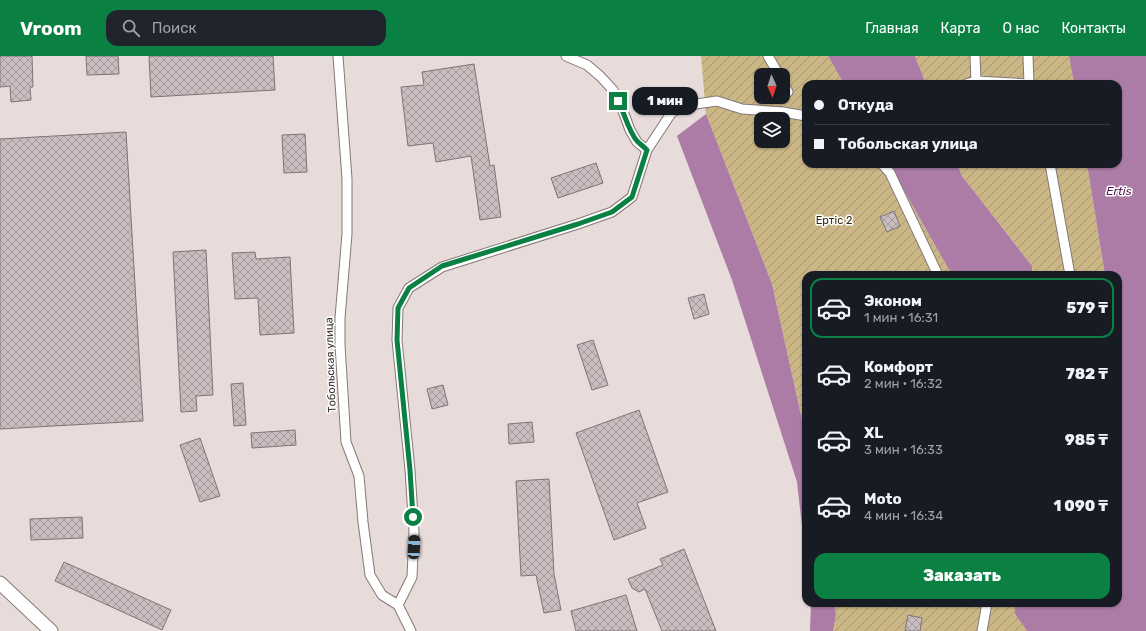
<!DOCTYPE html>
<html lang="ru">
<meta charset="utf-8">
<style>
:root{--surface:#171b24;--page:#20242c;--text:#f1f3f6;--muted:#9ea1a6;--line:#363941;--accent:#0b8043}
body{margin:0;font-family:Rubik,sans-serif;background:var(--page);color:var(--text);height:100vh;display:flex;flex-direction:column;font-size:15px;white-space:nowrap}
*{box-sizing:border-box;margin:0}
p{font-size:13px;color:var(--muted)}
.icon{flex:none;width:22px;height:22px;fill:none;stroke:currentColor;stroke-width:2;stroke-linecap:round;stroke-linejoin:round}
.map{position:relative;flex:1;overflow:hidden}
.sheet{position:absolute;left:802px;top:215px;width:320px;height:336px;display:flex;flex-direction:column;background:var(--surface);border-radius:12px;box-shadow:0 1px 3px #0004}
.sheet>*{flex:none}
.banner{position:absolute;left:802px;top:24px;width:320px;height:88px;border-radius:12px;box-shadow:0 1px 3px #0004;display:grid;align-content:center;height:88px;padding:0 12px;background:var(--surface)}
.needle{width:26px;rotate:177deg}
.fabs{position:absolute;left:754px;top:12px;display:grid;gap:8px}
.fabs a{display:grid;place-items:center;width:36px;height:36px;border-radius:8px;background:var(--surface);box-shadow:0 1px 3px #0004;font-size:20px}
.end{position:absolute;width:18px;height:18px;margin:-9px;border:5px solid #0b8043;background:#fff;box-shadow:0 0 0 2px #fff}
.from{border-radius:50%}
.bubble{position:absolute;height:28px;border-radius:12px;background:var(--surface);box-shadow:0 1px 3px #0004;font-size:13px;font-weight:800;line-height:28px;text-align:center}
.car{position:absolute;width:12px;height:24px;margin:-12px -6px;border-radius:5px;box-shadow:0 0 3px 1px #0007;background:linear-gradient(#222 24%,#8ab4d8 0 40%,#222 0 76%,#8ab4d8 0 86%,#222 0)}
.banner b{display:flex;align-items:center;gap:14px;height:38px;font-size:15px}
.banner b+b{border-top:1px solid var(--line)}
.banner i{width:10px;height:10px;background:var(--text)}
ul{padding:7px 0 0;list-style:none}
li{display:flex;align-items:center;gap:12px;height:60px;margin:0 8px 6px;padding:0 4px;border:2px solid transparent;border-radius:12px}
li div{flex:1}
li b{display:block;font-size:15px}
li em{font-style:normal;font-weight:800}
li.on{border-color:var(--accent)}
li>.icon{width:36px;height:36px;stroke-width:1.5}
.cta{display:flex;gap:8px;margin-top:auto;padding:8px 12px}
.cta a{flex:1;height:46px;border-radius:12px;background:var(--accent);color:#fff;font-size:16px;font-weight:800;line-height:46px;text-align:center}
header{display:flex;align-items:center;gap:24px;box-sizing:border-box;height:56px;padding:0 20px;background:var(--accent);color:#fff}
header strong{font-size:19px}
nav{display:flex;gap:22px;margin-inline-start:auto;font-size:14px}
.search{width:280px;height:36px;background:var(--page);display:flex;align-items:center;gap:10px;box-sizing:border-box;padding:0 14px;border-radius:12px;color:var(--muted);font-size:15px}
.map>svg:first-child{display:block}
.garden{fill:url(#garden-furrows);fill-rule:evenodd}
.water{fill:#ac7ca6}
.building{fill:url(#building-cross-hatch);stroke:#7e7476}
.lines{fill:none;stroke-linecap:round;stroke-linejoin:round}
.minor-casing{stroke:#847977;stroke-width:11}
.secondary-casing{stroke:#847977;stroke-width:15}
.minor{stroke:#fff;stroke-width:9}
.secondary{stroke:#fff;stroke-width:13}
.route{stroke:#0b8043;stroke-width:5}
.labels{text-anchor:middle;stroke-width:3;stroke-linejoin:round;paint-order:stroke}
.park-label{font-size:11px;fill:#352a0f;stroke:#fff}
.street-label{font-size:11px;fill:#383433;stroke:#fff}
.water-label{font-size:12px;font-style:italic;fill:#541950;stroke:#fff}
</style>
<header>
<strong>Vroom</strong>
<div class="search"><svg class="icon" aria-label="search" viewBox="0 0 24 24"><circle cx="10" cy="10" r="6"/><path d="M15 15l6 6"/></svg>Поиск</div>
<nav><a>Главная</a><a>Карта</a><a>О нас</a><a>Контакты</a></nav>
</header>
<div class="map">
<svg width="1146" height="575" viewBox="0 0 1146 575">
<defs>
<pattern id="garden-furrows" width="10" height="10" patternUnits="userSpaceOnUse"><rect width="10" height="10" fill="#cbb786"/><path d="M-1 1l2-2M0 10L10 0M9 11l2-2" fill="none" stroke="#a6966e"/></pattern>
<pattern id="building-cross-hatch" width="8" height="8" patternUnits="userSpaceOnUse"><rect width="8" height="8" fill="#c9bdc0"/><path d="M0 0l8 8M0 8l8-8" fill="none" stroke="#a49a9d"/></pattern>
</defs>
<rect width="100%" height="100%" fill="#e8dcda"/>
<!-- garden -->
<path class="garden" d="M701,0H828L844,28H806V108H889L952,219H806V382L772,228L706,58ZM761,19H783V41H761ZM761,63H783V85H761Z
M915,0H1069L1074,28H926Z
M957,108H1087L1105,219H1032V210L962,120Z
M834,547H1015V558L1027,575H833L836,559Z"/>
<!-- water -->
<path class="water" d="M828,0H915L926,28H844Z
M1069,0H1146V575H1027L1015,558V547H1118V219H1105L1087,108H1118V28H1074Z
M706,58L772,228L806,382V506L797,426L732,224L677,80Z
M889,108H957L962,120L1032,210V219H952Z
M811,547H834L836,559L833,575H810Z"/>
<!-- building -->
<path class="building" d="M0,0H32L33,31H30L31,44L11,46L10,30L0,31Z
M86,0H118L119,18L87,19Z
M149,0H273L275,34L151,41Z
M474,8L490,110L494,109L501,161L480,164L471,100L436,106L433,87L408,90L401,31L424,29L422,16Z
M126,76L143,365L0,373V83Z
M305,78L307,116L284,117L282,79Z
M596,107L603,127L558,142L551,122Z
M894,155L900,170L887,176L880,161Z
M206,194L213,339L196,340L197,355L181,356L173,196Z
M255,196L256,203L290,201L294,277L260,279L258,242L235,243L232,197Z
M704,238L709,258L694,263L688,242Z
M593,284L608,329L592,334L577,289Z
M243,327L246,369L234,370L231,328Z
M443,329L448,349L432,353L427,333Z
M639,354L668,436L637,447L646,472L614,484L576,377Z
M532,366L534,386L509,388L508,368Z
M295,374L296,389L252,392L251,377Z
M200,382L220,440L200,446L180,389Z
M549,423L554,518L561,554L544,557L536,519L521,520L516,425Z
M82,461L83,482L31,484L30,463Z
M684,493L716,575H662L645,533L639,536L632,532L628,523L663,509L660,503Z
M64,506L171,554L162,574L55,525Z
M626,539L637,575H576L571,555Z
M908,559L922,562L920,575H905Z"/>
<g class="lines">
<defs>
<path id="minor" d="M338,0L347,123V178L340,262V289L346,386L359,420L363,466L370,519L382,539L398,549L411,575
M566,0L587,9L600,20L613,34L623,55L630,74L637,86L647,94
M768,0L779,19
M975,0L976,25
M1028,0L1029,28
M783,27L788,36
M966,28L976,25L1029,28
M882,108L890,117L938,219
M1050,108L1070,219
M398,549L412,521L414,476L410,414L397,284L398,252L409,232L442,211L578,168L612,156L632,141L647,94L672,56L689,49L717,45L742,53L783,56L806,60
M982,575L987,547"/>
<path id="secondary" d="M0,527L51,575"/>
</defs>
<!-- minor casing -->
<use href="#minor" class="minor-casing"/>
<!-- secondary casing -->
<use href="#secondary" class="secondary-casing"/>
<!-- minor -->
<use href="#minor" class="minor"/>
<!-- secondary -->
<use href="#secondary" class="secondary"/>
</g>
<g class="lines">
<!-- route -->
<path class="route" d="M413,461L410,414L397,284L398,252L409,232L442,210L578,168L612,156L632,141L647,94C644,91 640,88 637,85C628,74 625,58 618,45"/>
</g>
<g class="labels">
<!-- park labels -->
<g class="park-label">
<text x="834" y="168">Ертіс 2</text>
</g>
<!-- street labels -->
<g class="street-label">
<text transform="translate(330 309) rotate(-92)" y="4">Тобольская улица</text>
</g>
<!-- water labels -->
<g class="water-label">
<text x="1119" y="139">Ertis</text>
</g>
</g>
</svg>
<div class="fabs">
<a><svg class="needle" viewBox="-14 -14 28 28"><path d="M0-13l5 13h-10z" fill="#e53935"/><path d="M0 13l5-13h-10z" fill="#9ea1a6"/></svg></a>
<a><svg class="icon" aria-label="layers" viewBox="0 0 24 24"><path d="M12 4l9 5-9 5-9-5zM3 14l9 5 9-5"/></svg></a>
</div>
<i class="end from" style="left:413px;top:461px"></i>
<i class="end" style="left:618px;top:45px"></i>
<div class="bubble" style="left:632px;top:31px;width:66px">1 мин</div>
<i class="car" style="left:414px;top:491px;rotate:3deg"></i>
<div class="banner">
<b><i class="from"></i>Откуда</b>
<b><i></i>Тобольская улица</b>
</div>
<section class="sheet">
<ul>
<li class="on"><svg class="icon" aria-label="car" viewBox="0 0 24 24"><path d="M5 17H2v-5l4-1 3-4h7l3 4 3 1v5h-3M9 17h6M6 11h13"/><circle cx="7" cy="17" r="2"/><circle cx="17" cy="17" r="2"/></svg><div><b>Эконом</b><p>1 мин · 16:31</p></div><em>579 ₸</em></li>
<li><svg class="icon" aria-label="car" viewBox="0 0 24 24"><path d="M5 17H2v-5l4-1 3-4h7l3 4 3 1v5h-3M9 17h6M6 11h13"/><circle cx="7" cy="17" r="2"/><circle cx="17" cy="17" r="2"/></svg><div><b>Комфорт</b><p>2 мин · 16:32</p></div><em>782 ₸</em></li>
<li><svg class="icon" aria-label="car" viewBox="0 0 24 24"><path d="M5 17H2v-5l4-1 3-4h7l3 4 3 1v5h-3M9 17h6M6 11h13"/><circle cx="7" cy="17" r="2"/><circle cx="17" cy="17" r="2"/></svg><div><b>XL</b><p>3 мин · 16:33</p></div><em>985 ₸</em></li>
<li><svg class="icon" aria-label="car" viewBox="0 0 24 24"><path d="M5 17H2v-5l4-1 3-4h7l3 4 3 1v5h-3M9 17h6M6 11h13"/><circle cx="7" cy="17" r="2"/><circle cx="17" cy="17" r="2"/></svg><div><b>Moto</b><p>4 мин · 16:34</p></div><em>1 090 ₸</em></li>
</ul>
<div class="cta"><a>Заказать</a></div>
</section>
</div>
